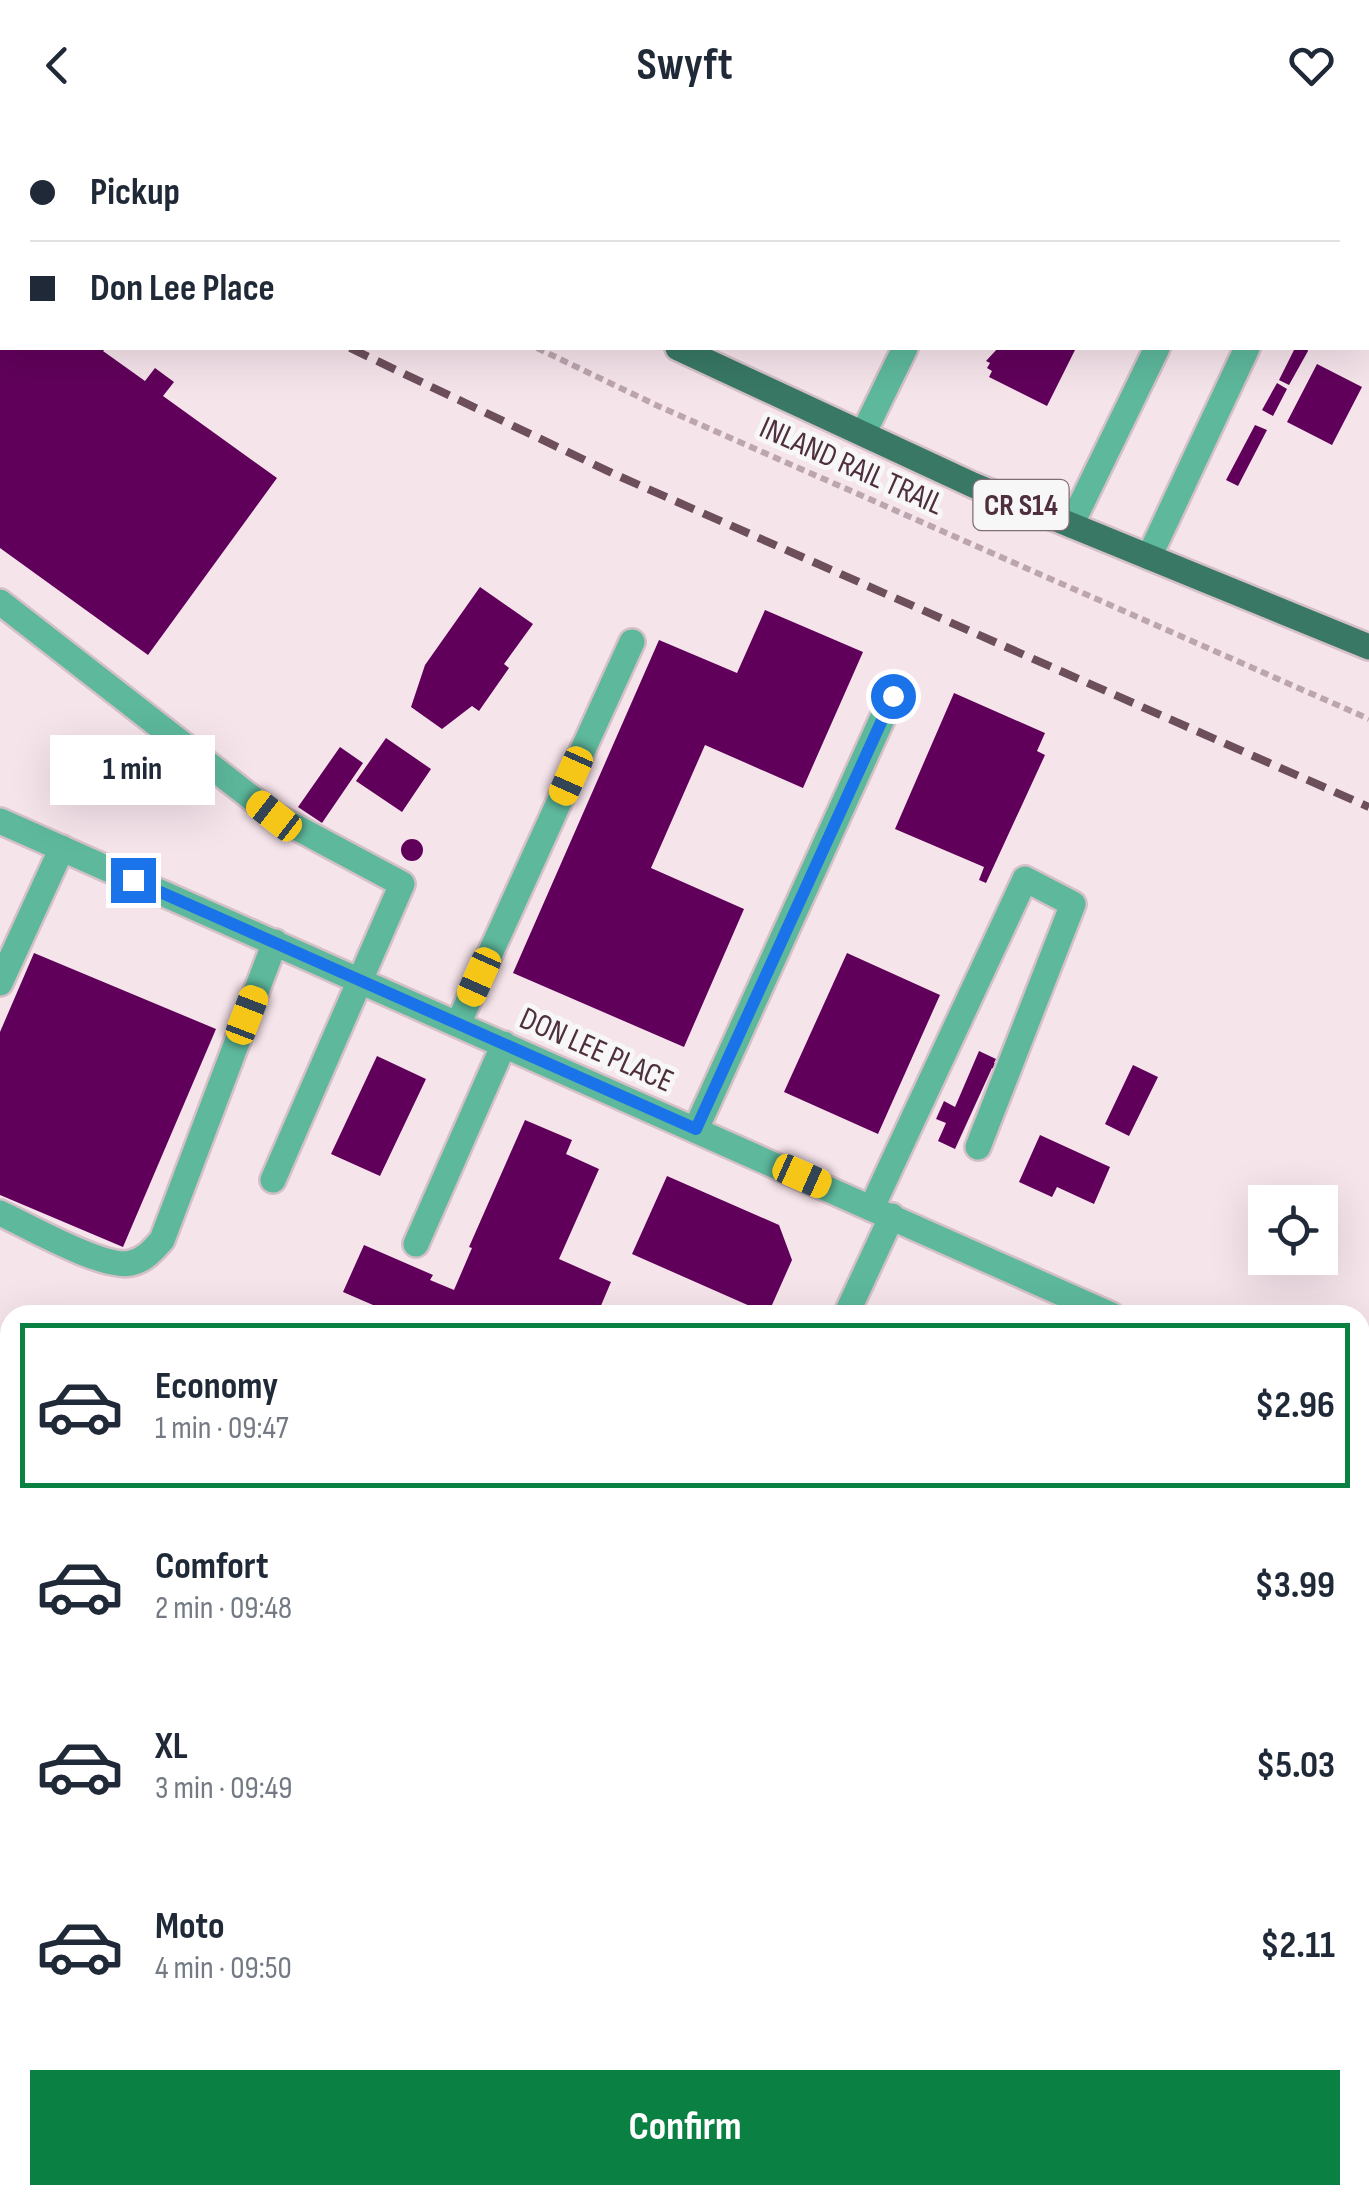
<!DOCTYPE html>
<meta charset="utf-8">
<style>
:root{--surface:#fff;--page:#f6f6f7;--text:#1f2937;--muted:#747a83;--line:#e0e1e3;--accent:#0b8043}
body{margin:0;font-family:"Sofia Sans Condensed",sans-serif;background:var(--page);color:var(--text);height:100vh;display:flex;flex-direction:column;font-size:38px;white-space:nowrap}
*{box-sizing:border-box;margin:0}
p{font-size:32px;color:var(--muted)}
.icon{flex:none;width:55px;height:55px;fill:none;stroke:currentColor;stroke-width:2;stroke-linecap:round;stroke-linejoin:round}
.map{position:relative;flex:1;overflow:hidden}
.details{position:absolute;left:0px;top:1175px;width:1370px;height:900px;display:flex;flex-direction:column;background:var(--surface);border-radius:30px 30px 0 0;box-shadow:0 10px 40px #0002}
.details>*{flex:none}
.top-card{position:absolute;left:0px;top:0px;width:1370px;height:220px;box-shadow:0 10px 40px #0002;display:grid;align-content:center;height:220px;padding:0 30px;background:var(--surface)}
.buttons{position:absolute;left:1248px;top:1055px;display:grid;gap:20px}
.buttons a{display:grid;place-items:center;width:90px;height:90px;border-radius:0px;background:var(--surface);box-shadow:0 10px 40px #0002;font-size:50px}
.end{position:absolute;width:45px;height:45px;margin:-22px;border:12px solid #1a73e8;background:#fff;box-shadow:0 0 0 5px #fff}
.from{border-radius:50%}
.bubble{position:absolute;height:70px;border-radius:0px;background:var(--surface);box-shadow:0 10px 40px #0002;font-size:32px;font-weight:700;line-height:70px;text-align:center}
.car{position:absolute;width:30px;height:60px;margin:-30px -15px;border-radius:12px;box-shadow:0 0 8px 2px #0007;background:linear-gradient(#f5c518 24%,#345 0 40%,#f5c518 0 76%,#345 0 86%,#f5c518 0)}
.top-card b{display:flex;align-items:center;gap:35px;height:95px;font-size:38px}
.top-card b+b{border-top:2px solid var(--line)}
.top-card i{width:25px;height:25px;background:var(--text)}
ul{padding:18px 0 0;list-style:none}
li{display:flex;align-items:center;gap:30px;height:165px;margin:0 20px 15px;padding:0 10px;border:5px solid transparent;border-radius:0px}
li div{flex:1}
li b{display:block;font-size:38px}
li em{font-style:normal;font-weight:700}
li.selected{border-color:var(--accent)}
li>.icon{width:90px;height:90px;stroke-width:1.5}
.action{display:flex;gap:20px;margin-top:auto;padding:20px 30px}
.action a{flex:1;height:115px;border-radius:0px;background:var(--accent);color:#fff;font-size:40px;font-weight:700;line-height:115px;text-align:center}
header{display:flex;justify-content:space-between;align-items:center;height:130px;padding:0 30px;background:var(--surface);font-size:45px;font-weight:700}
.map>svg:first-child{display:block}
.building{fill:#61005b}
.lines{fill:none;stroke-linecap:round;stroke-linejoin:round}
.minor-casing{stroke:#d5c0c8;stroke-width:30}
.major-casing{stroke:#d5c0c8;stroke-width:30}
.path{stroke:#bca5ae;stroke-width:6;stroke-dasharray:8 5;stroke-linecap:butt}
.minor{stroke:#5db89c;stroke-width:25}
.major{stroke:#387865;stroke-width:25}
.rail{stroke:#6d4f5c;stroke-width:8;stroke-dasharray:20 10;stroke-linecap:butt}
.route{stroke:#1a73e8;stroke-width:12}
.labels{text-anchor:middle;stroke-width:10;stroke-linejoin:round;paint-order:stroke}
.shield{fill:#f7f7f7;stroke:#816b75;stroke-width:2.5}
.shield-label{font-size:30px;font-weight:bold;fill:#4f2f3d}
.street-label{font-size:32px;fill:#4f2f3d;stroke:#f7f7f7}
</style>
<header><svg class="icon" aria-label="back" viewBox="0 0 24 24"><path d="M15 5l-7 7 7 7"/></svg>Swyft<svg class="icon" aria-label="heart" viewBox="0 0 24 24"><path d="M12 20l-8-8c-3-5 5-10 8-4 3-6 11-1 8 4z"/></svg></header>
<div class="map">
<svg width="1369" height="2075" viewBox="0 0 1369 2075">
<rect width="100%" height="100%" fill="#f6e4eb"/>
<!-- building -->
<path class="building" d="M0,218H106L103,221L145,251L155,238L174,252L163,266L277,348L148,525L0,418Z
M998,218H1076L1047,276L989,247L992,241L987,238L990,233L986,231Z
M1295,218H1307L1308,221L1289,255L1279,250Z
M1317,234L1362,257L1332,315L1287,292Z
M1277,253L1287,259L1273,286L1262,280Z
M1255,295L1267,300L1238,356L1226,350Z
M480,457L533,494L504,534L509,538L479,581L472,576L442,599L411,577L425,535Z
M765,480L863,522L803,658L705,615L651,738L744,779L684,917L513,843L659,510L737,543Z
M954,563L1045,603L1037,621L1045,625L986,753L979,750L984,737L895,699Z
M386,608L431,639L402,682L356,651Z
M340,617L363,633L322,693L298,677Z
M401 720a11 11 0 1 1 22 0a11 11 0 1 1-22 0Z
M34,823L216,899L123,1117L0,1065V902Z
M847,823L940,865L878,1004L784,962Z
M979,921L996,929L994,933L998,934L996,939L992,938L955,1019L938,1011L946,993L936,989L944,971L955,977Z
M377,926L426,949L380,1046L331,1024Z
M1133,935L1158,947L1129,1006L1105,994Z
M525,990L572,1010L566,1024L599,1039L559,1129L611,1152L597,1185H396L343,1162L364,1115L433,1145L430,1150L454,1160L472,1118L469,1117Z
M1040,1005L1110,1037L1094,1074L1057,1057L1052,1067L1019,1052Z
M667,1046L779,1095L792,1130L768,1184L632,1124Z
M0,1214L10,1218V1350L0,1373Z
M0,1696L10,1700V1860L0,1847Z
M1360,1889L1369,1894V1982L1360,1977Z
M891,2065H969L963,2069L967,2075H898Z
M1208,2065H1277L1272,2075H1211L1215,2068Z"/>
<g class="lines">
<defs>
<path id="minor" d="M478,0L482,2
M803,0L808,2
M1224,0L1228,2
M701,2L702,0
M739,2L740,0
M768,2L770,0
M1008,2L1010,0
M1292,2L1299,0
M864,302L905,218
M1071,395L1157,218
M1149,427L1247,218
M0,472L275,686L402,754L273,1050
M0,691L1111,1185
M0,853L62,718
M458,894L632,512
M696,999L893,565
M872,1077L1025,749L1073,774L978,1017
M0,1083C28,1096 105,1140 131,1133C145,1130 153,1120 162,1110L275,812
M416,1114L504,914
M846,1185L892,1086
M1360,1301L1369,1305
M0,1418L10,1396
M1360,1668L1369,1650
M1360,1877L1369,1881
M216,2065L219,2075
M484,2065L498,2075
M580,2065L595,2075
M1100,2075L1112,2065"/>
<path id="major" d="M259,0L263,2
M678,218L973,355L1369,517
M0,1560L10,1564
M0,1622L10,1626
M719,2065L728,2075
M786,2065L794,2075"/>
</defs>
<!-- minor casing -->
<use href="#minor" class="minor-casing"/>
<!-- major casing -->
<use href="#major" class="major-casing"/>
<!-- path -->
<path class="path" d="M120,0L125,2
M537,218L658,276L1369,589"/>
<!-- minor -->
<use href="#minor" class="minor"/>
<!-- major -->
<use href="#major" class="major"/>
<!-- rail -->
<path class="rail" d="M0,14L2,16
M350,218L614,344L1369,677"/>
</g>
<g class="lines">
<!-- route -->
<path class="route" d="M133,750L696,999L893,566"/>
</g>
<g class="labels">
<!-- shield labels -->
<rect class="shield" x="973.5" y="350" width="95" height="50" rx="8"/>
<g class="shield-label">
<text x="1021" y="385">CR S14</text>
</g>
<!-- street labels -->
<g class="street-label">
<text transform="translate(852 335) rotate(24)" y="11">INLAND RAIL TRAIL</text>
<text transform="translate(597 919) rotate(24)" y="11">DON LEE PLACE</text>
</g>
</g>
</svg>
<div class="buttons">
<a><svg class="icon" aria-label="locate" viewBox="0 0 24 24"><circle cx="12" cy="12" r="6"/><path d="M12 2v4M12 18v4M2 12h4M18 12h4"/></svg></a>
</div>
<i class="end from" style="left:893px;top:566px"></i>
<i class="end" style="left:133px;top:750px"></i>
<div class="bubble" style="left:50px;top:605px;width:165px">1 min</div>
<i class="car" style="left:571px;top:646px;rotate:204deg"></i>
<i class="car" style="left:274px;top:686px;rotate:308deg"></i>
<i class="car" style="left:479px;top:847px;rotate:204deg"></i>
<i class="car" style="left:247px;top:885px;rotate:21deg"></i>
<i class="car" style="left:802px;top:1046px;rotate:114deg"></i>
<div class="top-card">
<b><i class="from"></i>Pickup</b>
<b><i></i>Don Lee Place</b>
</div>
<section class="details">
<ul>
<li class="selected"><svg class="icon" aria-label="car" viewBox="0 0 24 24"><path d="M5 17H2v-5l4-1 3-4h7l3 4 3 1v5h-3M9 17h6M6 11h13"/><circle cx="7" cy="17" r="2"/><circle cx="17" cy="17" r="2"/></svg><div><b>Economy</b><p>1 min · 09:47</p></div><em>$2.96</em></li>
<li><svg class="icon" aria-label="car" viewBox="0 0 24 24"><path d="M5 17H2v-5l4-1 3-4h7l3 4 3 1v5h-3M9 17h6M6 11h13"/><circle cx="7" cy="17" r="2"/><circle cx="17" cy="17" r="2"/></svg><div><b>Comfort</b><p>2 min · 09:48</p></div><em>$3.99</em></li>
<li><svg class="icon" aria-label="car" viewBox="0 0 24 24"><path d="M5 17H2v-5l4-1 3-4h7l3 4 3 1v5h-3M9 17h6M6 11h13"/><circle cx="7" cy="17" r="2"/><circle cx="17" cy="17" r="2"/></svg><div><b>XL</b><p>3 min · 09:49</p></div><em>$5.03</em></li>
<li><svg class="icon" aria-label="car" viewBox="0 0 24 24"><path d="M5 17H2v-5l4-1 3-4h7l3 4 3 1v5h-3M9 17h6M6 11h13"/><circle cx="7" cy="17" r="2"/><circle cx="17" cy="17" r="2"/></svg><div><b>Moto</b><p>4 min · 09:50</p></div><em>$2.11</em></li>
</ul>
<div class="action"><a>Confirm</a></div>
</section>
</div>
